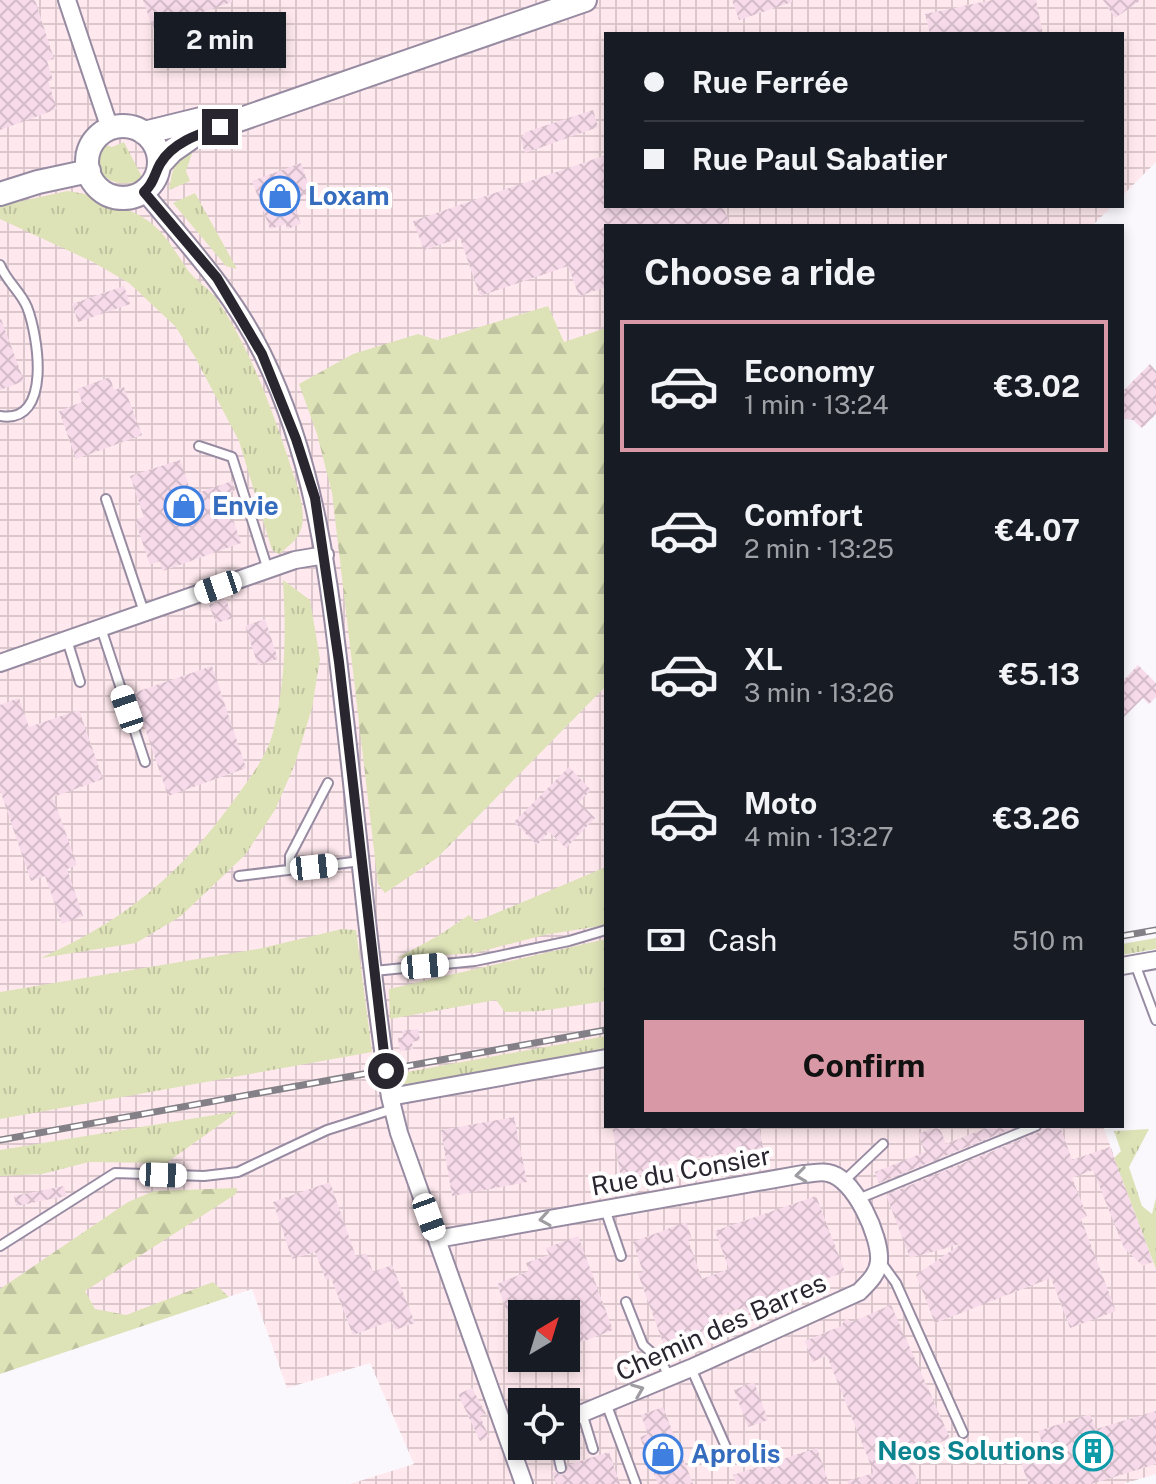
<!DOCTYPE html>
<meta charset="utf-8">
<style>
:root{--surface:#171b24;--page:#20242c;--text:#f1f3f6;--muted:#9ea1a6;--line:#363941;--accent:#d998a5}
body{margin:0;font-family:"Public Sans",sans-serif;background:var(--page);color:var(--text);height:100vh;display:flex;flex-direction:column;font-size:30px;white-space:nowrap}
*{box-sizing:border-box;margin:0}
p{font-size:26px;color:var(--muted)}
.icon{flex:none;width:44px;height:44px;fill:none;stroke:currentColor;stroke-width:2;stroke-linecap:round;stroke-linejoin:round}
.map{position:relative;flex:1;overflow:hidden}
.panel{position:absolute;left:604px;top:224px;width:520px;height:904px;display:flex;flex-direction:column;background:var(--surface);border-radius:0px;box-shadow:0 4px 12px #0003}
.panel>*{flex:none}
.guide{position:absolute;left:604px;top:32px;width:520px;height:176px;border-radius:0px;box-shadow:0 4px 12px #0003;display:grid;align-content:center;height:176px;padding:0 40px;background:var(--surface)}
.needle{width:52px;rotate:38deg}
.buttons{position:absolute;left:508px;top:1300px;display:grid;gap:16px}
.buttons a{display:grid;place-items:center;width:72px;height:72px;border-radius:0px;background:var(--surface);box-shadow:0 4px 12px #0003;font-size:40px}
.end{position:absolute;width:36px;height:36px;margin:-18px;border:10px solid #2a262f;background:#fff;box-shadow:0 0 0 4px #fff}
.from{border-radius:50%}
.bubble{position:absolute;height:56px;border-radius:0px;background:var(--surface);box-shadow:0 4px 12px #0003;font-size:26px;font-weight:700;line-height:56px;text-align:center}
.car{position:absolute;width:24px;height:48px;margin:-24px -12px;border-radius:10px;box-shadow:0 0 6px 2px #0007;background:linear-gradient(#fff 24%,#345 0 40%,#fff 0 76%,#345 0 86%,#fff 0)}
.guide b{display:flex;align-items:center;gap:28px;height:76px;font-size:30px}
.guide b+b{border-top:2px solid var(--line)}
.guide i{width:20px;height:20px;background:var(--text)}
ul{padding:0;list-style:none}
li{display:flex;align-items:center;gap:24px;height:132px;margin:0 16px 12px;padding:0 24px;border:4px solid transparent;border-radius:0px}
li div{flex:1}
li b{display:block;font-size:30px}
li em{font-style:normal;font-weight:700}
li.active{border-color:var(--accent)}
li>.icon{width:72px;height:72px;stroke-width:1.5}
h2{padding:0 40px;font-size:36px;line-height:96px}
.pay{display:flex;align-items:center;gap:20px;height:88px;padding:0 40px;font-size:30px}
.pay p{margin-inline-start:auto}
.primary-button{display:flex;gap:16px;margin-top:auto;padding:16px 40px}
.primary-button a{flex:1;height:92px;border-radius:0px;background:var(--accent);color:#111;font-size:32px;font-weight:700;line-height:92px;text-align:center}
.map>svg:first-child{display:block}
.industrial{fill:url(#industrial-grid);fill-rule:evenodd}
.grass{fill:url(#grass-tufts)}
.forest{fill:url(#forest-firs)}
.building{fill:url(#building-cross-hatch)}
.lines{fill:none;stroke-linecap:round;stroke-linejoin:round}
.lane-casing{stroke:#978ba2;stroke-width:12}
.street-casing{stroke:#978ba2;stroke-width:20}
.secondary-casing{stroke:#978ba2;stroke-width:26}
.lane{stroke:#fff;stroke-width:8}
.street{stroke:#fff;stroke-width:16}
.secondary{stroke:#fff;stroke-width:22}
.rail-casing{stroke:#848087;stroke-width:7}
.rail{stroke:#fff;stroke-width:4;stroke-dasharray:12;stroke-linecap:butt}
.oneway{stroke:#9f9da1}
.route{stroke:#2a262f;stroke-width:10}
.labels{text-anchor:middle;stroke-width:8;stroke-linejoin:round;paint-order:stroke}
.shop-label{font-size:26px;font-weight:bold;fill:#366cbe;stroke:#fff;text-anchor:start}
.street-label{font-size:26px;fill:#2a262f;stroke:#fff}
.culture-label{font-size:26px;font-weight:bold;fill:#0d838f;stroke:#fff;text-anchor:end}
</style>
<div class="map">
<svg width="1156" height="1484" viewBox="0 0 1156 1484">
<defs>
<pattern id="industrial-grid" width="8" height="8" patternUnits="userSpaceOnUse" patternTransform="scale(2)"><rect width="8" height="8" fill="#ffe9ee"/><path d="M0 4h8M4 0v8" fill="none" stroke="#dbc8cc"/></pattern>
<pattern id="grass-tufts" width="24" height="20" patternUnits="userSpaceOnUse" patternTransform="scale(2)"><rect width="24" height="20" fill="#dde2b7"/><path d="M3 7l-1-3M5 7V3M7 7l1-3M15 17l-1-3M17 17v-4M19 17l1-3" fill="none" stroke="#bec29e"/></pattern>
<pattern id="forest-firs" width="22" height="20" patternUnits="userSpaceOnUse" patternTransform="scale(2)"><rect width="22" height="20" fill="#dde2b7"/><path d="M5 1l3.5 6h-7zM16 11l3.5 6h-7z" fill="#bec29e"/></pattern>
<pattern id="building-cross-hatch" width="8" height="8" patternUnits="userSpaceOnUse" patternTransform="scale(2)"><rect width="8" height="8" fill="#f7dbea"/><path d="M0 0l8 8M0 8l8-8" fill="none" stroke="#d4bcc9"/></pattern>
</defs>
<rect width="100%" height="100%" fill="#fbf8fd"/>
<!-- industrial -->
<path class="industrial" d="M0,0H1156V162L1122,196V34H606V206H1112L1092,226H606V1126H1103L1156,1270V1474L1123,1484H350L414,1464L370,1363L287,1388L252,1289L99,1340L0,1289ZM522,1314H566V1358H522ZM522,1402H566V1446H522Z"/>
<!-- grass -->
<path class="grass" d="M124,142L143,179C114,192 86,174 104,144L112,147Z
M195,145L186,171L190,181L169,190C174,163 173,163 195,145Z
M67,191C87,192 136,210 151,223C165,234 175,251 185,266C193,280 209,287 218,301C250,349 271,406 289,461C295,481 306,506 302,526C299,539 289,546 279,554L272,550L239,441L195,357L175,326L129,283L93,262L0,219V206Z
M195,193L237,269L226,266L173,203Z
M283,580L310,600L320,659L312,708L295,764L275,810L245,855L181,916L136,943L41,958C127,919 182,873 237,796C251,776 267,756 273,732C286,682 286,631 283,580Z
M606,867V925L544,935L475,953L397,958L438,936L469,915L475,922Z
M342,929L356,930L372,1052L0,1119V992L258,949Z
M1156,938V949L1122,955V944Z
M606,939V1001L541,1011L505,1012L496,1000L390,1019L389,989Z
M606,1036V1049L400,1087L396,1074Z
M239,1111L166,1163L89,1162L42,1174L0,1176V1150Z
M1149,1129L1129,1167L1142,1206L1152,1214L1156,1198V1269L1114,1158L1121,1151L1114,1131Z"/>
<!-- forest -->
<path class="forest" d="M548,306L564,342L606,328V686L437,858L385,893L378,884L332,493L317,434L299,384L353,354L418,334L437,340Z
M237,1188L236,1194L85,1291L95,1309L126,1315L213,1282L229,1297L0,1374V1289L128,1202L154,1191Z"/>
<!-- building -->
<path class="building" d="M0,0H35L54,59L47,61L53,80L48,81L57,109L0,130Z
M143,0H232V2L153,29Z
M732,0H792V2L739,20Z
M992,0H1036L1043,34H930L925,14Z
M1103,0H1141L1115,18Z
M593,110L598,127L525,153L520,138L526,132Z
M606,155V206H723L730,226H606V287L579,296L568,266L480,296L460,238L424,250L413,221Z
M301,163L311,193L292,200L301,224L287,229L286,224L270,229L252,181Z
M124,286L130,304L78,322L72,304Z
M1,319L24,381L0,390V320Z
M1150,364L1156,371V414L1142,428L1133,420L1124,419L1122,392Z
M110,377L114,390L124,387L142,435L76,459L59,411L82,402L77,389Z
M180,460L192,495L232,481L235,490L225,495L241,543L163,571L159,561L150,565L135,520L144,517L130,476Z
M226,599L233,618L216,623L209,605Z
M265,619L278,659L258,665L245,626Z
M1138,665L1156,683V697L1149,704L1143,698L1122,719V682Z
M212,666L246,768L168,796L133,693Z
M19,698L29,727L79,710L103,779L53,797L77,865L67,869L83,916L62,924L45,876L31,881L0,790V705Z
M569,767L591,790L579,802L595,818L566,848L549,832L537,845L514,822Z
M418,1029L420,1040L412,1042L413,1049L400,1051L398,1038L403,1037L402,1031Z
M514,1117L527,1182L452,1196L441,1130Z
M612,1126H759L763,1148L668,1162L671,1176L652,1180L651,1172L621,1178Z
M939,1126L946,1144L991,1126H1018L879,1183L875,1172L925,1152L918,1134Z
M1043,1126H1060L1072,1160L1110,1147L1153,1262L1143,1266L1124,1248L1093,1170L1072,1178L1087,1216L1081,1219L1116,1311L1070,1328L1051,1278L935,1323L916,1275L961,1244L910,1258L886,1195L1039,1132Z
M330,1182L356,1257L366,1253L373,1272L392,1265L415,1323L395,1330L391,1321L353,1335L331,1278L326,1280L315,1252L292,1259L273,1202Z
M64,1186L66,1196L16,1206L14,1196Z
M816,1196L845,1272L755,1304L758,1313L746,1316L743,1308L714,1317L719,1331L666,1351L638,1274L643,1272L633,1242L686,1222L692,1239L688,1240L702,1279L729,1269L715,1231Z
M578,1236L613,1330L566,1348V1314H522V1319L511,1323L497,1284L529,1271L526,1263L549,1255L546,1248Z
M891,1305L950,1438L923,1450L927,1456L909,1463L919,1484H848L847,1481L874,1473L827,1356L812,1362L805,1341L841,1326L846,1318L852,1322Z
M754,1382L768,1420L748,1427L734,1390Z
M472,1388L486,1414L480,1416L489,1437L480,1441L458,1394Z
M663,1407L679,1448L693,1484H658L640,1437L648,1434L641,1415Z
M1156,1411V1464L1091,1484H1028L1019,1455L1043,1446L1038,1431L1090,1414L1096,1429Z
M817,1448L829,1484H736L733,1475Z
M609,1452L620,1484H556L552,1471L563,1475L567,1471L568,1465Z"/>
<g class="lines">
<defs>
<path id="lane" d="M0,265C7,282 21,292 27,307C38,335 53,425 0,416
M199,446L232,457L268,570
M106,499L144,612
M101,628L145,762
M67,640L80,682
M290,869V856L328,783
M239,876L361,861
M1135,964L1156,1020
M374,971L475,961L569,941L606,930
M845,1180L883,1144
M858,1199L1036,1126
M605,1209L621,1256
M0,1246L115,1173L204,1176L238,1172L327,1130L393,1109
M880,1261L896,1283L963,1433
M626,1302L643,1345L661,1361L670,1378
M691,1368L726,1447
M606,1403L636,1484
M582,1413L593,1449
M556,1446L561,1468"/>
<path id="street" d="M67,0L110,129
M144,192C187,244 232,292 262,353C318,467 330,587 344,711C359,840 370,969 390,1097L399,1133L524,1484
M0,663L295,560L325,555
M1122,966L1156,960
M390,1097L606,1058
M437,1239L803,1174C811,1174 821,1171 828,1173C854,1177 881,1237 879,1261C878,1274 868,1283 859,1292L691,1368L566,1420"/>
<path id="secondary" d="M87 162a36 36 0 1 1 72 0a36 36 0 1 1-72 0Z
M144,133L205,118
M159,165L172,151L195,135L585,0
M0,194L38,182L89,171"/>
</defs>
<!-- lane casing -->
<use href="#lane" class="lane-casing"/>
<!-- street casing -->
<use href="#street" class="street-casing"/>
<!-- secondary casing -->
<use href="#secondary" class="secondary-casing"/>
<!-- lane -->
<use href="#lane" class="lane"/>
<!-- street -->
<use href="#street" class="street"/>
<!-- secondary -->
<use href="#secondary" class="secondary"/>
<defs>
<path id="rail" d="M1122,936L1156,930
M0,1140L606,1030"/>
</defs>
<!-- rail casing -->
<use href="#rail" class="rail-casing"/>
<!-- rail -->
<use href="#rail" class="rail"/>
</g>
<!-- one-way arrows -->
<defs><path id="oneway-chevron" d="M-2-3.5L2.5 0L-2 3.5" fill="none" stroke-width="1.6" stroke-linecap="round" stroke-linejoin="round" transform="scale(2)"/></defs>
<g class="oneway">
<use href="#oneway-chevron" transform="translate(801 1175) rotate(173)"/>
<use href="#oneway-chevron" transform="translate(545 1219) rotate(171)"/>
<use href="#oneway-chevron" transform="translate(638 1390) rotate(-22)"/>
</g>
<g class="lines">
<!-- route -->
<path class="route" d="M220,127C198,134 172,143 160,164C154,175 154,183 144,192L217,278L262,354L296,439L315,498L339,662L386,1071"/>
</g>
<!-- icons -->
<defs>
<symbol id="shop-ring" viewBox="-11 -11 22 22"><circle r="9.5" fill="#fff" stroke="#3f7fe0" stroke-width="1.5"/><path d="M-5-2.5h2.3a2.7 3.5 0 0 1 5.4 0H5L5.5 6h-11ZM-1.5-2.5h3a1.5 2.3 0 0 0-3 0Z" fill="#3f7fe0"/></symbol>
<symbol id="building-ring" viewBox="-11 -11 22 22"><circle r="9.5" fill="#fff" stroke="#0f9aa8" stroke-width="1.5"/><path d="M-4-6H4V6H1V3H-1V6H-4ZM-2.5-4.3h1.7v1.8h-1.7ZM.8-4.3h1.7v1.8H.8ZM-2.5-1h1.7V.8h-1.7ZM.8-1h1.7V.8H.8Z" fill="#0f9aa8"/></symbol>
</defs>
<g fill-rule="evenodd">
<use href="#shop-ring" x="258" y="174" width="44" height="44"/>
<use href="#shop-ring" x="162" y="484" width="44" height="44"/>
<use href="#building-ring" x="1071" y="1429" width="44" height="44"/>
<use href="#shop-ring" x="641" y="1432" width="44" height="44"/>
</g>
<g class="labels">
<!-- shop labels -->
<g class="shop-label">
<text x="308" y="205">Loxam</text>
<text x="212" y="515">Envie</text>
<text x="691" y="1463">Aprolis</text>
</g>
<!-- street labels -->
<g class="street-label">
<text transform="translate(681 1171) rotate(-10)" y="9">Rue du Consier</text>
<text transform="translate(721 1327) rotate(-24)" y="9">Chemin des Barres</text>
</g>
<!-- culture labels -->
<g class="culture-label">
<text x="1065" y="1460">Neos Solutions</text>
</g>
</g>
</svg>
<div class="buttons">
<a><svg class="needle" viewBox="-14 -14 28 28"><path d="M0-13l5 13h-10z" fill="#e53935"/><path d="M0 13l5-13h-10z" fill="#9ea1a6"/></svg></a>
<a><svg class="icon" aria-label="locate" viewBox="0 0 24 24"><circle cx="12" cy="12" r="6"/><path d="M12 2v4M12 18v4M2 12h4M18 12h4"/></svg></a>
</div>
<i class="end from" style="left:386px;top:1071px"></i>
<i class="end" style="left:220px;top:127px"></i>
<div class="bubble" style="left:154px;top:12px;width:132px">2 min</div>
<i class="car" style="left:218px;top:587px;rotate:251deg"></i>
<i class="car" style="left:127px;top:709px;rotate:341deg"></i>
<i class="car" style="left:314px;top:867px;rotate:84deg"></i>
<i class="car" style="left:425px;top:966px;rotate:85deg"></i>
<i class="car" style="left:163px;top:1175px;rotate:92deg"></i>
<i class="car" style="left:429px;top:1217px;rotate:160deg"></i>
<div class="guide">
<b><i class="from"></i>Rue Ferrée</b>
<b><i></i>Rue Paul Sabatier</b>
</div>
<section class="panel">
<h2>Choose a ride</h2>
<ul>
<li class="active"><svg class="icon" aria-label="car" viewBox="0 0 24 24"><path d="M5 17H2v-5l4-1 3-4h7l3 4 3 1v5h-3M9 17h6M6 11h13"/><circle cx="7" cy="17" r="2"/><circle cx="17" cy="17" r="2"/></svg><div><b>Economy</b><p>1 min · 13:24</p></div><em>€3.02</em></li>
<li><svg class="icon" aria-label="car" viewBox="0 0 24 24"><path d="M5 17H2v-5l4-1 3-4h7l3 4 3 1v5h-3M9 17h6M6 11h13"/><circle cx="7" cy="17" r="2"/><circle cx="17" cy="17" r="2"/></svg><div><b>Comfort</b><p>2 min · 13:25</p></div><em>€4.07</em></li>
<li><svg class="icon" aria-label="car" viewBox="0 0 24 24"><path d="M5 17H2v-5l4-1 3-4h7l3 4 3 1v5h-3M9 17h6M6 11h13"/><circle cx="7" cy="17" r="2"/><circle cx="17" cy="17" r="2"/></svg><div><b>XL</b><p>3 min · 13:26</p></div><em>€5.13</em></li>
<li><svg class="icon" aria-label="car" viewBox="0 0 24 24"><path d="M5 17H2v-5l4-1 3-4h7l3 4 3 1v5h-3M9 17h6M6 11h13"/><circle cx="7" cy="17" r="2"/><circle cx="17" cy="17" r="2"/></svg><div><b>Moto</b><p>4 min · 13:27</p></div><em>€3.26</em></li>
</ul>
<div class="pay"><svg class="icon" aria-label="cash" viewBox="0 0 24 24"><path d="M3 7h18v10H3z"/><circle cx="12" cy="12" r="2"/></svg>Cash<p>510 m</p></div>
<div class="primary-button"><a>Confirm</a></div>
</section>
</div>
